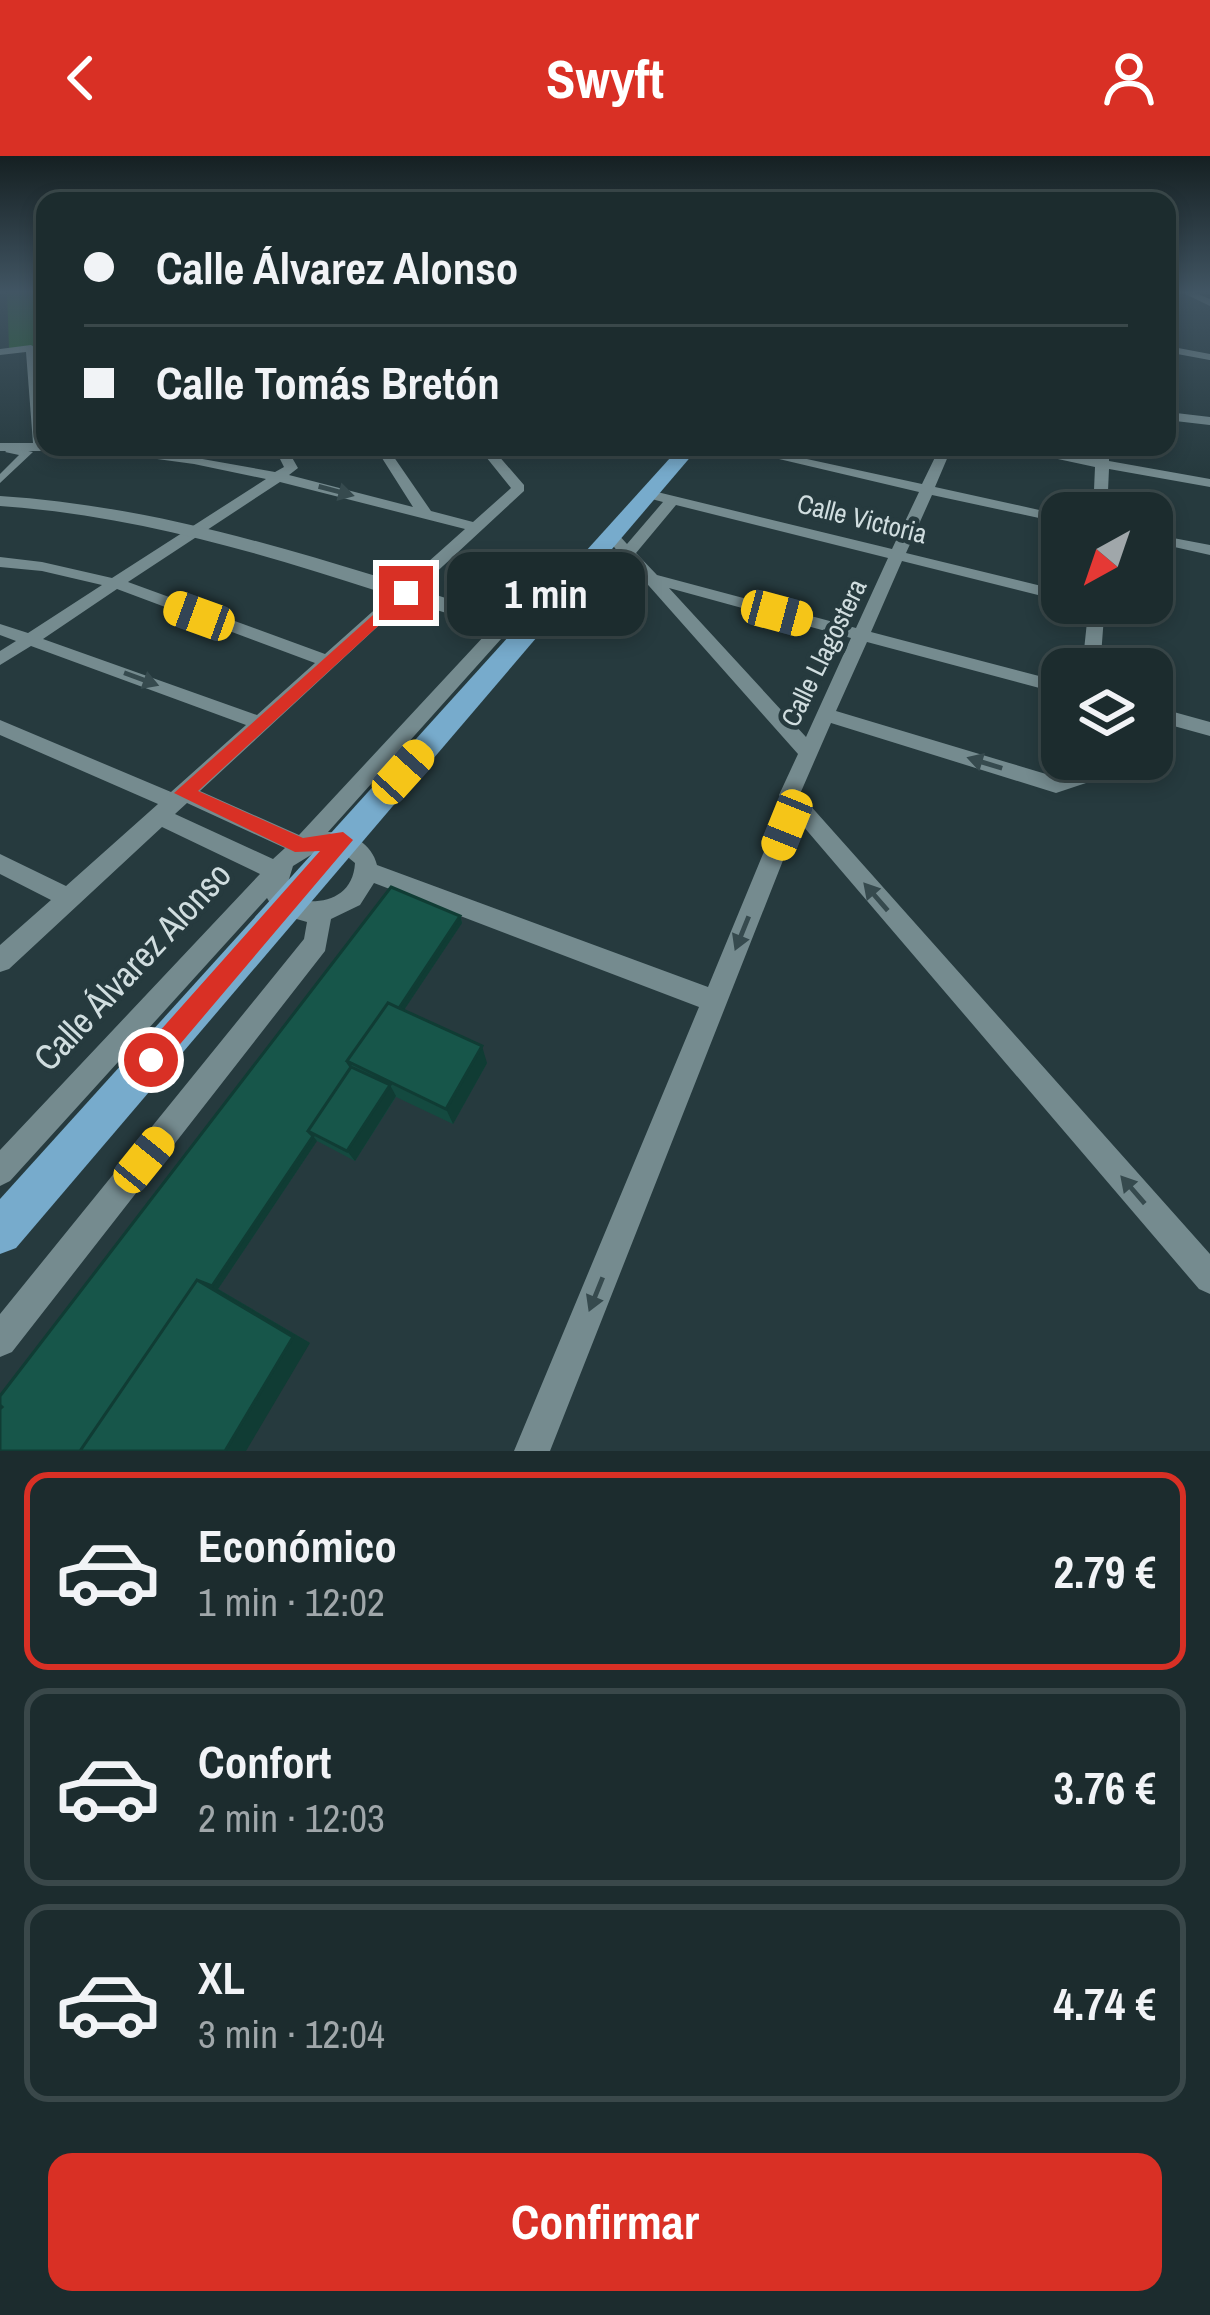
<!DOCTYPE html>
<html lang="es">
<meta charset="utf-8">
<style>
:root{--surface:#1c2c2e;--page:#253436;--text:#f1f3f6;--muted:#a0a7aa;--line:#3a484a;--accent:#d93025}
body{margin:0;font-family:"Archivo Narrow",sans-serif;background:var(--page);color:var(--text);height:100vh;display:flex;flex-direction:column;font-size:45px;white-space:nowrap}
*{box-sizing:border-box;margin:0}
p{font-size:39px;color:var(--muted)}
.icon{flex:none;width:66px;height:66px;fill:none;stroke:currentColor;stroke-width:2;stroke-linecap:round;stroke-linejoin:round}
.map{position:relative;height:1295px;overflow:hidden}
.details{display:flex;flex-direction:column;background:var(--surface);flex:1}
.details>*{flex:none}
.guide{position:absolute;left:36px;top:36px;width:1140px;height:264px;border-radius:24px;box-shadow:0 6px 18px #0003,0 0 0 3px var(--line);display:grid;align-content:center;height:264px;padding:0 48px;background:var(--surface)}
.needle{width:78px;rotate:220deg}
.fabs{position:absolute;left:1041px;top:336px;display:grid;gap:24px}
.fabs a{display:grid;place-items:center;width:132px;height:132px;border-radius:24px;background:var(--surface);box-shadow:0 6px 18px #0003,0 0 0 3px var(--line);font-size:60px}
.end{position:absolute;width:54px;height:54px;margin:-27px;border:15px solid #d93025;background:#fff;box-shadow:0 0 0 6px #fff}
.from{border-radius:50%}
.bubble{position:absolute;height:84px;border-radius:24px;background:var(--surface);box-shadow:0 6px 18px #0003,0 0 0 3px var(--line);font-size:39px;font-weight:800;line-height:84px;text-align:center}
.car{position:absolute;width:36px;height:72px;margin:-36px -18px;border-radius:15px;box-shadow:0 0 9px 3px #0007;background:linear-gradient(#f5c518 24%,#345 0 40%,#f5c518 0 76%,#345 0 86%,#f5c518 0)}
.guide b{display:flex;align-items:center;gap:42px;height:114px;font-size:45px}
.guide b+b{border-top:3px solid var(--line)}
.guide i{width:30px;height:30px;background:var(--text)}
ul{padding:21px 0 0;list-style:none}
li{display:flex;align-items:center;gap:36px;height:198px;margin:0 24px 18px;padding:0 24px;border:6px solid var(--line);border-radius:24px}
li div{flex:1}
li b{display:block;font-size:45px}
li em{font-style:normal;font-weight:800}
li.selected{border-color:var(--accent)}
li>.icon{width:108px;height:108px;stroke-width:1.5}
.cta{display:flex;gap:24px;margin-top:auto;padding:24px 48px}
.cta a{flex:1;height:138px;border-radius:24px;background:var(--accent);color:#fff;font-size:48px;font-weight:800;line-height:138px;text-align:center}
header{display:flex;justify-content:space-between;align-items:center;height:156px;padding:0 48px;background:var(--accent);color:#fff;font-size:54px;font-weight:800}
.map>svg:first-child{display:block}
.green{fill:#25622e}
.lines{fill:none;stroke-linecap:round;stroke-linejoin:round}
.service-far1{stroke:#758b8f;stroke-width:6}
.service{stroke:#758b8f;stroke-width:8}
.pedestrian{fill:#758b8f;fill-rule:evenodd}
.minor{fill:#758b8f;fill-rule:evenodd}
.tertiary{fill:#758b8f;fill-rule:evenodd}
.primary{fill:#77abcc;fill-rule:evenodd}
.wall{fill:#144a40}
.shaded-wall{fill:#103c34}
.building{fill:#17564a;stroke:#103c34;stroke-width:3}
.oneway{fill:#364a4e}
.route{fill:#d93025}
.labels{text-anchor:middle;stroke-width:9;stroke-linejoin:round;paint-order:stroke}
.far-street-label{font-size:27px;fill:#d0dddf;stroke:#263a3e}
.near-street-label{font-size:36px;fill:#d0dddf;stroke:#263a3e}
</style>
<header><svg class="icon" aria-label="back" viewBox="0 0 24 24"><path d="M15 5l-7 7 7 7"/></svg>Swyft<svg class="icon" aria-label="person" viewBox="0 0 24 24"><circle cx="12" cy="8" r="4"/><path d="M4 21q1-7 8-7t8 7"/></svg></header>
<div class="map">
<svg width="1210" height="1295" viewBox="0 0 1210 1295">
<rect width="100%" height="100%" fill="#263a3e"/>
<!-- green -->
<path class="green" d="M45,135V192H9L7,136Z"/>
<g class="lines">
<!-- service-far1 -->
<path class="service-far1" d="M1167,193L1210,201
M1167,260L1186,262"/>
<!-- service -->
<path class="service" d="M1167,260L1210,265"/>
<!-- pedestrian -->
<path class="pedestrian" d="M15,288L19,289V293L33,296L0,327V318L19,299L5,296Z"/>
<!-- minor -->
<path class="minor" d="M1179,135H1191L1210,143V150Z
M31,189L36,192L45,291H51L45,295H0V287H33L26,196L0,199V193Z
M92,291L146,293L275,316L284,311L274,291H286L298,312L289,319L413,351L375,291H387L431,355L473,366L511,332L478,291H491L524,329V335L200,635L299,679L499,464H511V472L328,676C349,675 372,687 377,709L708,831L775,669L778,663L792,657L779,639L798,598L626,404L620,403L619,397L605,380L607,377H617L627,388L663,346L644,341L642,338L649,334L892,393L919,336L728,291H752L922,328L940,291H952L935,331L1062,359V367L932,339L906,397L1062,435V445L902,405L871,476L1062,526V538L867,486L836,555L1056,621L1069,617L1071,603H1091L1086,627L1056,637L831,567L800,638L1210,1098V1138L1199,1133L803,670L795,674L550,1295H514L699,851L374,727L360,749L331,763L325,795L12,1196L0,1201V1158L304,783L307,766L276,757L267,742L10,1025L0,1030V994L260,718L162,671L9,813L0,816V789L51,744L0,718V698L66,730L158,648L0,579V564L171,636L246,569L31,490L0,509V495L16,485L0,479V468L28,477L102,429L42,415L0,411V401L42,406L112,422L266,323L194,308L98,295ZM280,326L465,373L325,498L128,426ZM676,349L888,402L856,472L657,419L636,397ZM669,432L851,482L806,581ZM117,433L315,507L257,559L43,483ZM187,647L285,692L273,703L175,658ZM338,693L355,707C353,742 322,750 292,743L286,733L293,710L319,694Z
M1002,291H1030L1096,303L1097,291H1109V305L1210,323V331L1109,313L1107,357H1093L1095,311Z
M1152,378L1210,389V399L1152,386Z
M1089,447H1105L1100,513H1082Z
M1152,550L1210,566V580L1152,564Z"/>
<!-- tertiary -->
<path class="tertiary" d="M0,340C172,351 330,406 493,457C508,431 547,420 571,438C552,452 528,433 513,460L526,477L515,484L501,474C329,422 182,363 0,350Z"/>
<!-- primary -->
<path class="primary" d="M680,291H699L16,1092L0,1098V1043Z"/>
</g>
<!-- wall -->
<path class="wall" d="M460,760L462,767L404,854L487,907L453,968L396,941L355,1005L317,985L218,1133L310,1187L0,1295Z"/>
<!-- shaded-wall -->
<path class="shaded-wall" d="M460,760L462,767L364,914L359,911Z
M482,890L487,907L453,968L446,953Z
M390,929L396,940L355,1005L347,995Z
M313,980L317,985L218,1133L310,1187L246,1295H225L197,1124Z"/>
<!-- building -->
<path class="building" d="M391,731L460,760L399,852L388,847L347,905L351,911L308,975L313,980L212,1130L197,1124L80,1295H0V1253L2,1251L0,1249V1240Z
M388,847L482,890L446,953L347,905Z
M351,911L390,929L347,995L308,975Z
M197,1124L293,1181L225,1295H80Z"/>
<!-- one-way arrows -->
<defs><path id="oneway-solid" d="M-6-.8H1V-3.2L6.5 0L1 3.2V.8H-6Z" transform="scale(3)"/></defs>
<g class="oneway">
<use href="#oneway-solid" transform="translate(336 335) rotate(15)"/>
<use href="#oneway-solid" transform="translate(141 523) rotate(20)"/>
<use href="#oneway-solid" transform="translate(985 607) rotate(-163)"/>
<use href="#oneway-solid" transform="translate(876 741) rotate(-131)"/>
<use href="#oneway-solid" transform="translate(742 777) rotate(112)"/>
<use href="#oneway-solid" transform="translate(1133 1034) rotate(-131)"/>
<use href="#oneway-solid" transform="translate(596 1138) rotate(112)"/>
</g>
<!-- sky -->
<linearGradient id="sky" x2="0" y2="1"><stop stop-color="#152022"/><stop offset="0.43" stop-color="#415563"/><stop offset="1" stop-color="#415563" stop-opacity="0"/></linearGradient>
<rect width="1210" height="316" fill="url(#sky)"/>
<!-- route -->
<path class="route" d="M401,434L414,437L198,635L303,682L343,676L353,684L159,913H142V895L320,695L295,696L174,637Z"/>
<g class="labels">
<!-- far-street labels -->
<g class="far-street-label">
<text transform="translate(862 363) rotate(14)" y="9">Calle Victoria</text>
<text transform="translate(824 497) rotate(-64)" y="9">Calle Llagostera</text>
</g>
<!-- near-street labels -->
<g class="near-street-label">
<text transform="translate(132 810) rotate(-47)" y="13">Calle Álvarez Alonso</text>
</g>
</g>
</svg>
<div class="fabs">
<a><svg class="needle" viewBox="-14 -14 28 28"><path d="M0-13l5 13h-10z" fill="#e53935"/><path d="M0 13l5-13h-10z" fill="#a0a7aa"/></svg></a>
<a><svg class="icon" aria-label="layers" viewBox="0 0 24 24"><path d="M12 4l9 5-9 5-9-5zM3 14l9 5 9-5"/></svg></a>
</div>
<i class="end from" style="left:151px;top:904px"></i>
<i class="end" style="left:406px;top:437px"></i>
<div class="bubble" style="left:447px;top:396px;width:198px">1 min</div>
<i class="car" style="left:777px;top:457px;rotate:105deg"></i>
<i class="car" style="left:199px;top:460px;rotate:290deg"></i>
<i class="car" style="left:403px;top:616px;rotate:42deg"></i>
<i class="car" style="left:787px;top:669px;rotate:202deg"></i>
<i class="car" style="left:144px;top:1004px;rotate:39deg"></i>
<div class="guide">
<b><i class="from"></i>Calle Álvarez Alonso</b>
<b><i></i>Calle Tomás Bretón</b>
</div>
</div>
<section class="details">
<ul>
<li class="selected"><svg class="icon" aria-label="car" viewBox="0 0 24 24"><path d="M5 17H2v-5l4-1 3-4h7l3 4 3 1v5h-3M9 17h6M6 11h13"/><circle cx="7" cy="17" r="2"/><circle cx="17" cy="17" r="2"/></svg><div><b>Económico</b><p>1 min · 12:02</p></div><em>2.79 €</em></li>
<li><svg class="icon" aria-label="car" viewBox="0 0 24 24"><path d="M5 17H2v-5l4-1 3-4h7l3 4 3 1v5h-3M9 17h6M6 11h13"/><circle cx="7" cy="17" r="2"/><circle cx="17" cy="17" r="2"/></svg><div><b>Confort</b><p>2 min · 12:03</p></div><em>3.76 €</em></li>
<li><svg class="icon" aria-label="car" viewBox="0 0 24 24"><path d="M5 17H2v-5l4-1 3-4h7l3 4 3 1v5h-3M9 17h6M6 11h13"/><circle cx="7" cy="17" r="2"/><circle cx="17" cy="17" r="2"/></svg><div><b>XL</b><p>3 min · 12:04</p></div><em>4.74 €</em></li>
</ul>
<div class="cta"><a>Confirmar</a></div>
</section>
